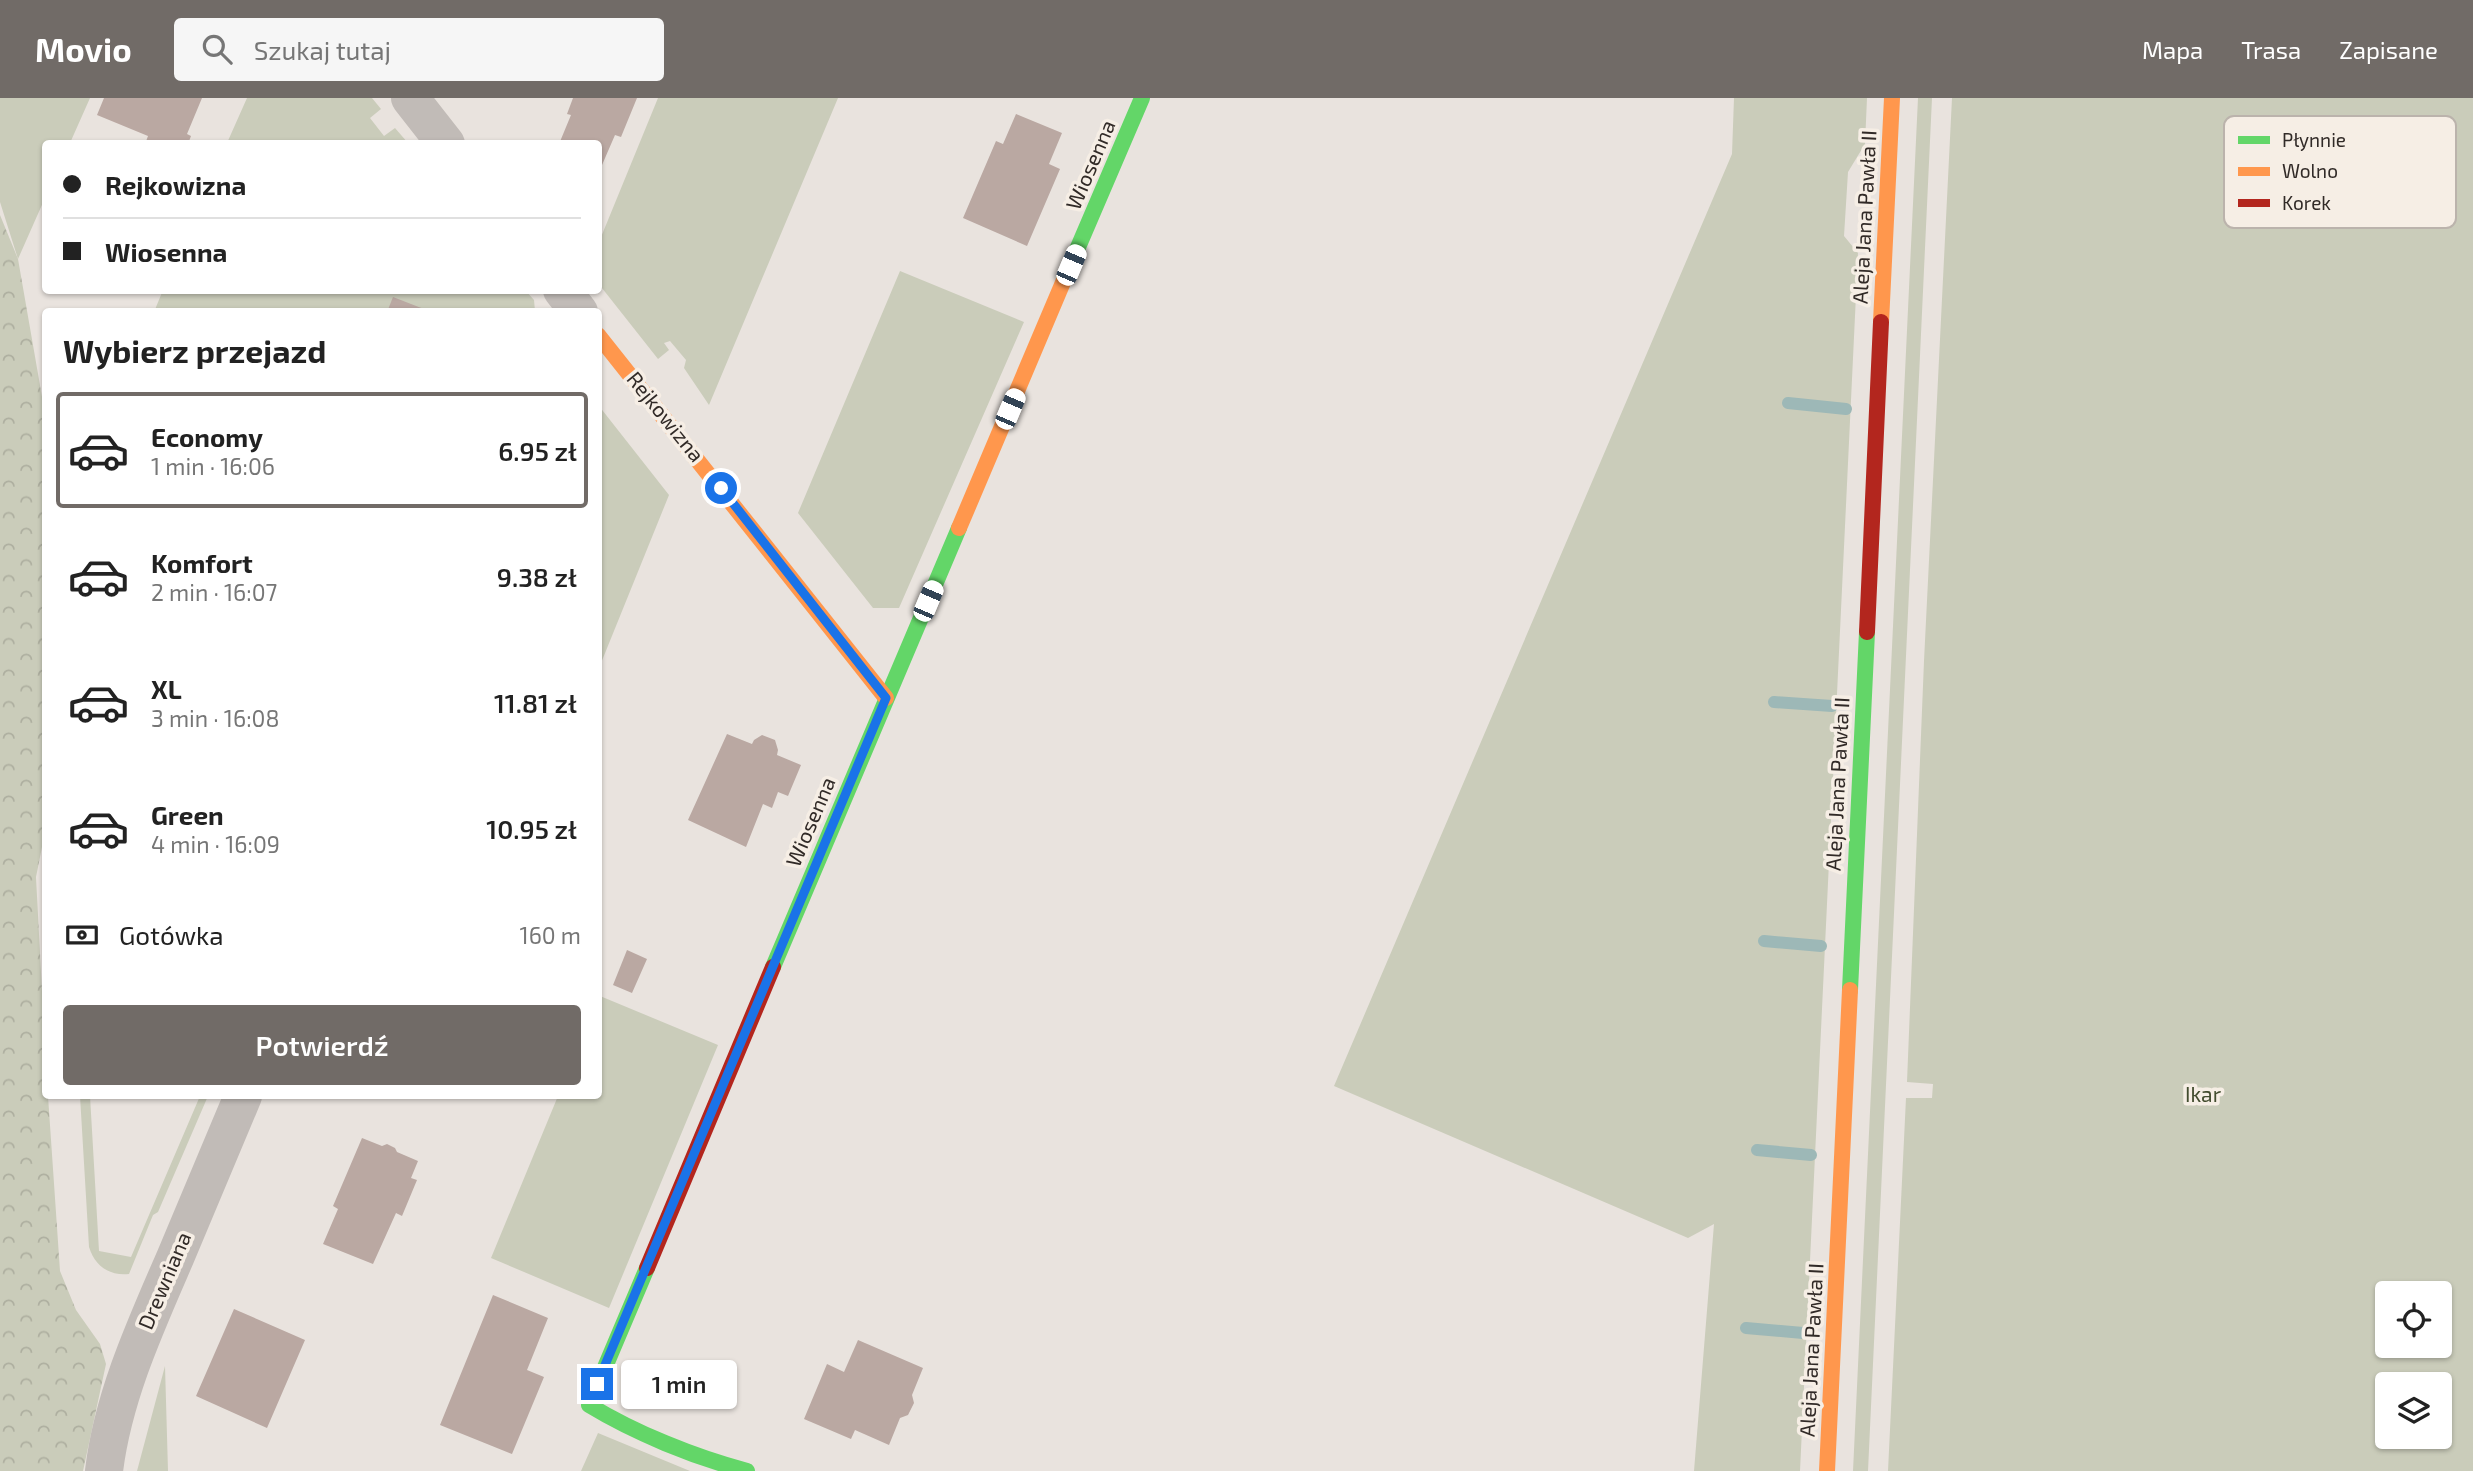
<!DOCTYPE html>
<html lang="pl">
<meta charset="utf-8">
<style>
:root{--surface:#fff;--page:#f6f6f6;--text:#222;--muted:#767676;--line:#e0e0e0;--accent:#716b67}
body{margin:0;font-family:"Exo 2",sans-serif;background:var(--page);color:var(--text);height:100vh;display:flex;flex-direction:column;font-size:26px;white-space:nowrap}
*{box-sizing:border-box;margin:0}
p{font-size:23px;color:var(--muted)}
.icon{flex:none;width:38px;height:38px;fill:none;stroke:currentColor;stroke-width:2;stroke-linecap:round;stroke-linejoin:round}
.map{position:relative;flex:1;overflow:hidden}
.drawer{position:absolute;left:42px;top:210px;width:560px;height:791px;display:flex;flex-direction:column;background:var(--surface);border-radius:7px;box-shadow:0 2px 5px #0004}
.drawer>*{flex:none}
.hud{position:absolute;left:42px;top:42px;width:560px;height:154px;border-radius:7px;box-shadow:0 2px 5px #0004;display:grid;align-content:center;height:154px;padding:0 21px;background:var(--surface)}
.tools{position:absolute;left:2375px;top:1183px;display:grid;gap:14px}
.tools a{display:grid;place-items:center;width:77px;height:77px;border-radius:7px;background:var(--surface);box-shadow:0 2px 5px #0004;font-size:35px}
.end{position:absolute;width:32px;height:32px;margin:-16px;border:9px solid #1a73e8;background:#fff;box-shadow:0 0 0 4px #fff}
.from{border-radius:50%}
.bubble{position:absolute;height:49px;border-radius:7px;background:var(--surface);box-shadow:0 2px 5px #0004;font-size:23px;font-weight:600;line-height:49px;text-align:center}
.car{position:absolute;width:21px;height:42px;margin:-21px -10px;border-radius:9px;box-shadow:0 0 5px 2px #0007;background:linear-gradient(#fff 24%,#345 0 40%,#fff 0 76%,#345 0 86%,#fff 0)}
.hud b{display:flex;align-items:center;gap:24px;height:66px;font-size:26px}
.hud b+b{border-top:2px solid var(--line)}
.hud i{width:18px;height:18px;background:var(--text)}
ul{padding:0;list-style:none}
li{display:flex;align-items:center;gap:21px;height:116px;margin:0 14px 10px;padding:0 7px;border:4px solid transparent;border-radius:7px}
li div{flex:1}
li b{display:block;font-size:26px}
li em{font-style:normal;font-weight:600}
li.current{border-color:var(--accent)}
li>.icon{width:63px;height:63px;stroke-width:1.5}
h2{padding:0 21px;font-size:32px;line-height:84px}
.pay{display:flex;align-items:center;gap:18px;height:77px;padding:0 21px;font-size:26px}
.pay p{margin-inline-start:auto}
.action{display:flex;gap:14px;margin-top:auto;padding:14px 21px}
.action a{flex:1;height:80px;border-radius:7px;background:var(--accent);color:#fff;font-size:28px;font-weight:600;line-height:80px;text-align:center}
header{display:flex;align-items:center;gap:42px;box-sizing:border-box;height:98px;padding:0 35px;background:var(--accent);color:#fff}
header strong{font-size:33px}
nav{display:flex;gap:38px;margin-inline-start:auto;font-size:24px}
.search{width:490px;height:63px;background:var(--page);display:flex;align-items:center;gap:18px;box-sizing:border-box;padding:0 24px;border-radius:7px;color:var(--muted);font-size:26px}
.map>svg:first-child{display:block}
.green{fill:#caccba;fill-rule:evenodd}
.forest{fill:url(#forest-crowns)}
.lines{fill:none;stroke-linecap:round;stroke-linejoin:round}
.stream{stroke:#9db8b7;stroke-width:12}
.building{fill:#baa8a2}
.street{stroke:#c1bbb7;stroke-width:38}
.fast{stroke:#63d668;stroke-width:16}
.slow{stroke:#ff974d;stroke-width:16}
.jam{stroke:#b3261e;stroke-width:16}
.route{stroke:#1a73e8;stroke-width:9}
.labels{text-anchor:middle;stroke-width:7;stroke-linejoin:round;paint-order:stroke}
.street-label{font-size:21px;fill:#312a27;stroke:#f6eee5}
.park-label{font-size:21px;fill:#424c2e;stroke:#f6eee5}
.key{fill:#f6eee5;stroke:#bbb3ac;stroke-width:2}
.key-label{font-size:19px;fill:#312a27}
</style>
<header>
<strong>Movio</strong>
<div class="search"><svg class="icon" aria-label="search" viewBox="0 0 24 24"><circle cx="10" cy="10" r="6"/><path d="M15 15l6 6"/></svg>Szukaj tutaj</div>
<nav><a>Mapa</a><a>Trasa</a><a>Zapisane</a></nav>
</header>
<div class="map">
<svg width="2473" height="1373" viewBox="0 0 2473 1373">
<defs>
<pattern id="forest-crowns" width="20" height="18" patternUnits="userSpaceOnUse" patternTransform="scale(1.75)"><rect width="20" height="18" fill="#caccba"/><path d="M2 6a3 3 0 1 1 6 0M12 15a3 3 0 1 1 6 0" fill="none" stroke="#aeafa0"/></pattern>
</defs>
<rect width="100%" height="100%" fill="#e9e3de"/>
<!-- green -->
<path class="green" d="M0,0H90L70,45L46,46L45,100L18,161L0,104Z
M247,0H372L381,11L370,20L384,38L395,30L408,45H227Z
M658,0H838L709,307L684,270L686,262L670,243L664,245L669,252L658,261L598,185L599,144Z
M1734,0H1867L1865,46L1848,74L1844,138L1858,155L1800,1373H1694L1714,1126L1688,1140L1334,988L1732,56Z
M1918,0H1932L1868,1373H1853Z
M1952,0H2473V1373H1888L1906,1000H1932L1933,986L1907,984L1924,563ZM2387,1195H2440V1248H2387ZM2387,1286H2440V1339H2387Z
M900,173L1024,224L899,510H873L798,415Z
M163,192L526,193L534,202L535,213L154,214Z
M599,308L669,397L599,570Z
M600,898L718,947L609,1210L491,1160L558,998H598Z
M80,998H90L99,1153L131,1159L200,998H208L158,1114L153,1117L129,1176C109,1178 95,1168 89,1149Z
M165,1268L168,1373H137Z
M598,1335L690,1373H581Z"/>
<!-- forest -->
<path class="forest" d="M0,117L18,161L45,316L46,729L36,779L45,950L46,998H48L60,1173L76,1212L100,1246L106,1266L83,1373H0Z"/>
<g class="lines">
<!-- stream -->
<path class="stream" d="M1788,305L1846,311
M1774,604L1832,608
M1764,843L1821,848
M1757,1052L1811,1057
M1746,1230L1803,1235"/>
</g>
<!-- building -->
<path class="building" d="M104,0H202L187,36L191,38L188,46H145L148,38L97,17Z
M573,0H637L621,39L615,37L602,67L598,66V46H559L571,17L567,16Z
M1016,16L1062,35L1049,66L1060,71L1027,148L963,120L996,43L1003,46Z
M393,199L429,213V214H387Z
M727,636L752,646L754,642L762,637L775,642L778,652L777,657L801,667L788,698L778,694L772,710L763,706L746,749L688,722Z
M627,852L647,861L632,895L613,887Z
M362,1040L382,1048L387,1046L395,1050L397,1054L418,1063L411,1080L417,1082L402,1118L396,1115L373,1166L323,1146L338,1111L333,1108Z
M493,1197L548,1220L527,1272L544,1279L512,1356L440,1327Z
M234,1211L305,1242L267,1330L196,1298Z
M858,1242L923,1270L912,1297L914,1305L908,1317L900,1320L889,1347L855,1332L851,1341L804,1321L827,1266L844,1274Z"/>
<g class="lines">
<!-- street -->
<path class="street" d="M410,0L446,46
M562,192L579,214
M104,1373C113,1299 145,1229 175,1160C198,1106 220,1052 243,998"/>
<!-- fast -->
<path class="fast" d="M1064,182L1142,0
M773,869L959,430
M1850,892L1867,534
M647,1170L589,1307C635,1335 694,1359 747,1373"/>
<!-- slow -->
<path class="slow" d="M1881,224L1892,0
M598,237L886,600
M959,430L1064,182
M1827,1373L1850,892"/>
<!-- jam -->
<path class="jam" d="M1867,534L1881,224
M647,1170L773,869"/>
</g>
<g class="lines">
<!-- route -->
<path class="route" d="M597,1286L886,600L721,390"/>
</g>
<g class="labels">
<!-- street labels -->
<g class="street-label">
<text transform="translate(1091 67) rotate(-67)" y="7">Wiosenna</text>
<text transform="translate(1865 119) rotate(-87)" y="7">Aleja Jana Pawła II</text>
<text transform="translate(665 319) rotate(51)" y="7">Rejkowizna</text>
<text transform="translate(1838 686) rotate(-87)" y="7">Aleja Jana Pawła II</text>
<text transform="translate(811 724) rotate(-67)" y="7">Wiosenna</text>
<text transform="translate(165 1183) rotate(-67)" y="7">Drewniana</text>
<text transform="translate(1812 1252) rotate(-87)" y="7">Aleja Jana Pawła II</text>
</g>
<!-- park labels -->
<g class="park-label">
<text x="2203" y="1004">Ikar</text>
</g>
</g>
<!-- legend -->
<rect x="2224" y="18" width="232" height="112" rx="10" class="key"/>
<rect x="2238" y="38" width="32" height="8" fill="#63d668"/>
<rect x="2238" y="69" width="32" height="9" fill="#ff974d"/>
<rect x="2238" y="101" width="32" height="8" fill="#b3261e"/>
<g class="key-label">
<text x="2282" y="49">Płynnie</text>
<text x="2282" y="80">Wolno</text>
<text x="2282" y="112">Korek</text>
</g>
</svg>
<div class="tools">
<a><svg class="icon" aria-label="locate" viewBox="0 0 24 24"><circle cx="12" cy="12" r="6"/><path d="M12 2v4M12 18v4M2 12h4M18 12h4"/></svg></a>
<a><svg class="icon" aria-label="layers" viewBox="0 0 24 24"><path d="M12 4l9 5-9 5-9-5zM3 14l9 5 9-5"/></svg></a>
</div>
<i class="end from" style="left:721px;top:390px"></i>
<i class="end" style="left:597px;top:1286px"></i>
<div class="bubble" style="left:621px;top:1262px;width:116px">1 min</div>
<i class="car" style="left:1071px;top:167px;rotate:23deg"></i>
<i class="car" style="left:1010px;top:311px;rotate:23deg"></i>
<i class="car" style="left:928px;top:503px;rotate:23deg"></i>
<div class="hud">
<b><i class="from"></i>Rejkowizna</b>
<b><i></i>Wiosenna</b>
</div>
<section class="drawer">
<h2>Wybierz przejazd</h2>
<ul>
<li class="current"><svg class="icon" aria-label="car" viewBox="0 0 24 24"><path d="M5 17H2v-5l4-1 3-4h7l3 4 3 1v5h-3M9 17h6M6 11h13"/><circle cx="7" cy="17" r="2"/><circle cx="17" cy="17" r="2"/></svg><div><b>Economy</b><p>1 min · 16:06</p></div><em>6.95 zł</em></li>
<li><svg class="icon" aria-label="car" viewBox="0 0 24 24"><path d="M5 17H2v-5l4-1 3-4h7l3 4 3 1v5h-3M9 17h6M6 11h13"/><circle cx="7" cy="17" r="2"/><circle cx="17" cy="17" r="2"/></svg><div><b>Komfort</b><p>2 min · 16:07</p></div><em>9.38 zł</em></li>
<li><svg class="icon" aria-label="car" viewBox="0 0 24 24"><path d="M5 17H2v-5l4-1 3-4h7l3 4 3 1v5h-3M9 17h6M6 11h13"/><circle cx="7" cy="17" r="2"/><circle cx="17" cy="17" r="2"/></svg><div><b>XL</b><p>3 min · 16:08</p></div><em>11.81 zł</em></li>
<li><svg class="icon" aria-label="car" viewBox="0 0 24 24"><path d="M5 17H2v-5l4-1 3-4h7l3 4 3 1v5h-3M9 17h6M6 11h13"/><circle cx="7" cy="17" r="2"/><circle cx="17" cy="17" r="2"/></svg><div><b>Green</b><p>4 min · 16:09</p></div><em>10.95 zł</em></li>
</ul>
<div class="pay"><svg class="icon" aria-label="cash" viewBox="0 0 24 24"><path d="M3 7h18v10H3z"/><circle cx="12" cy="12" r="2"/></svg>Gotówka<p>160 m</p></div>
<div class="action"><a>Potwierdź</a></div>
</section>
</div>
